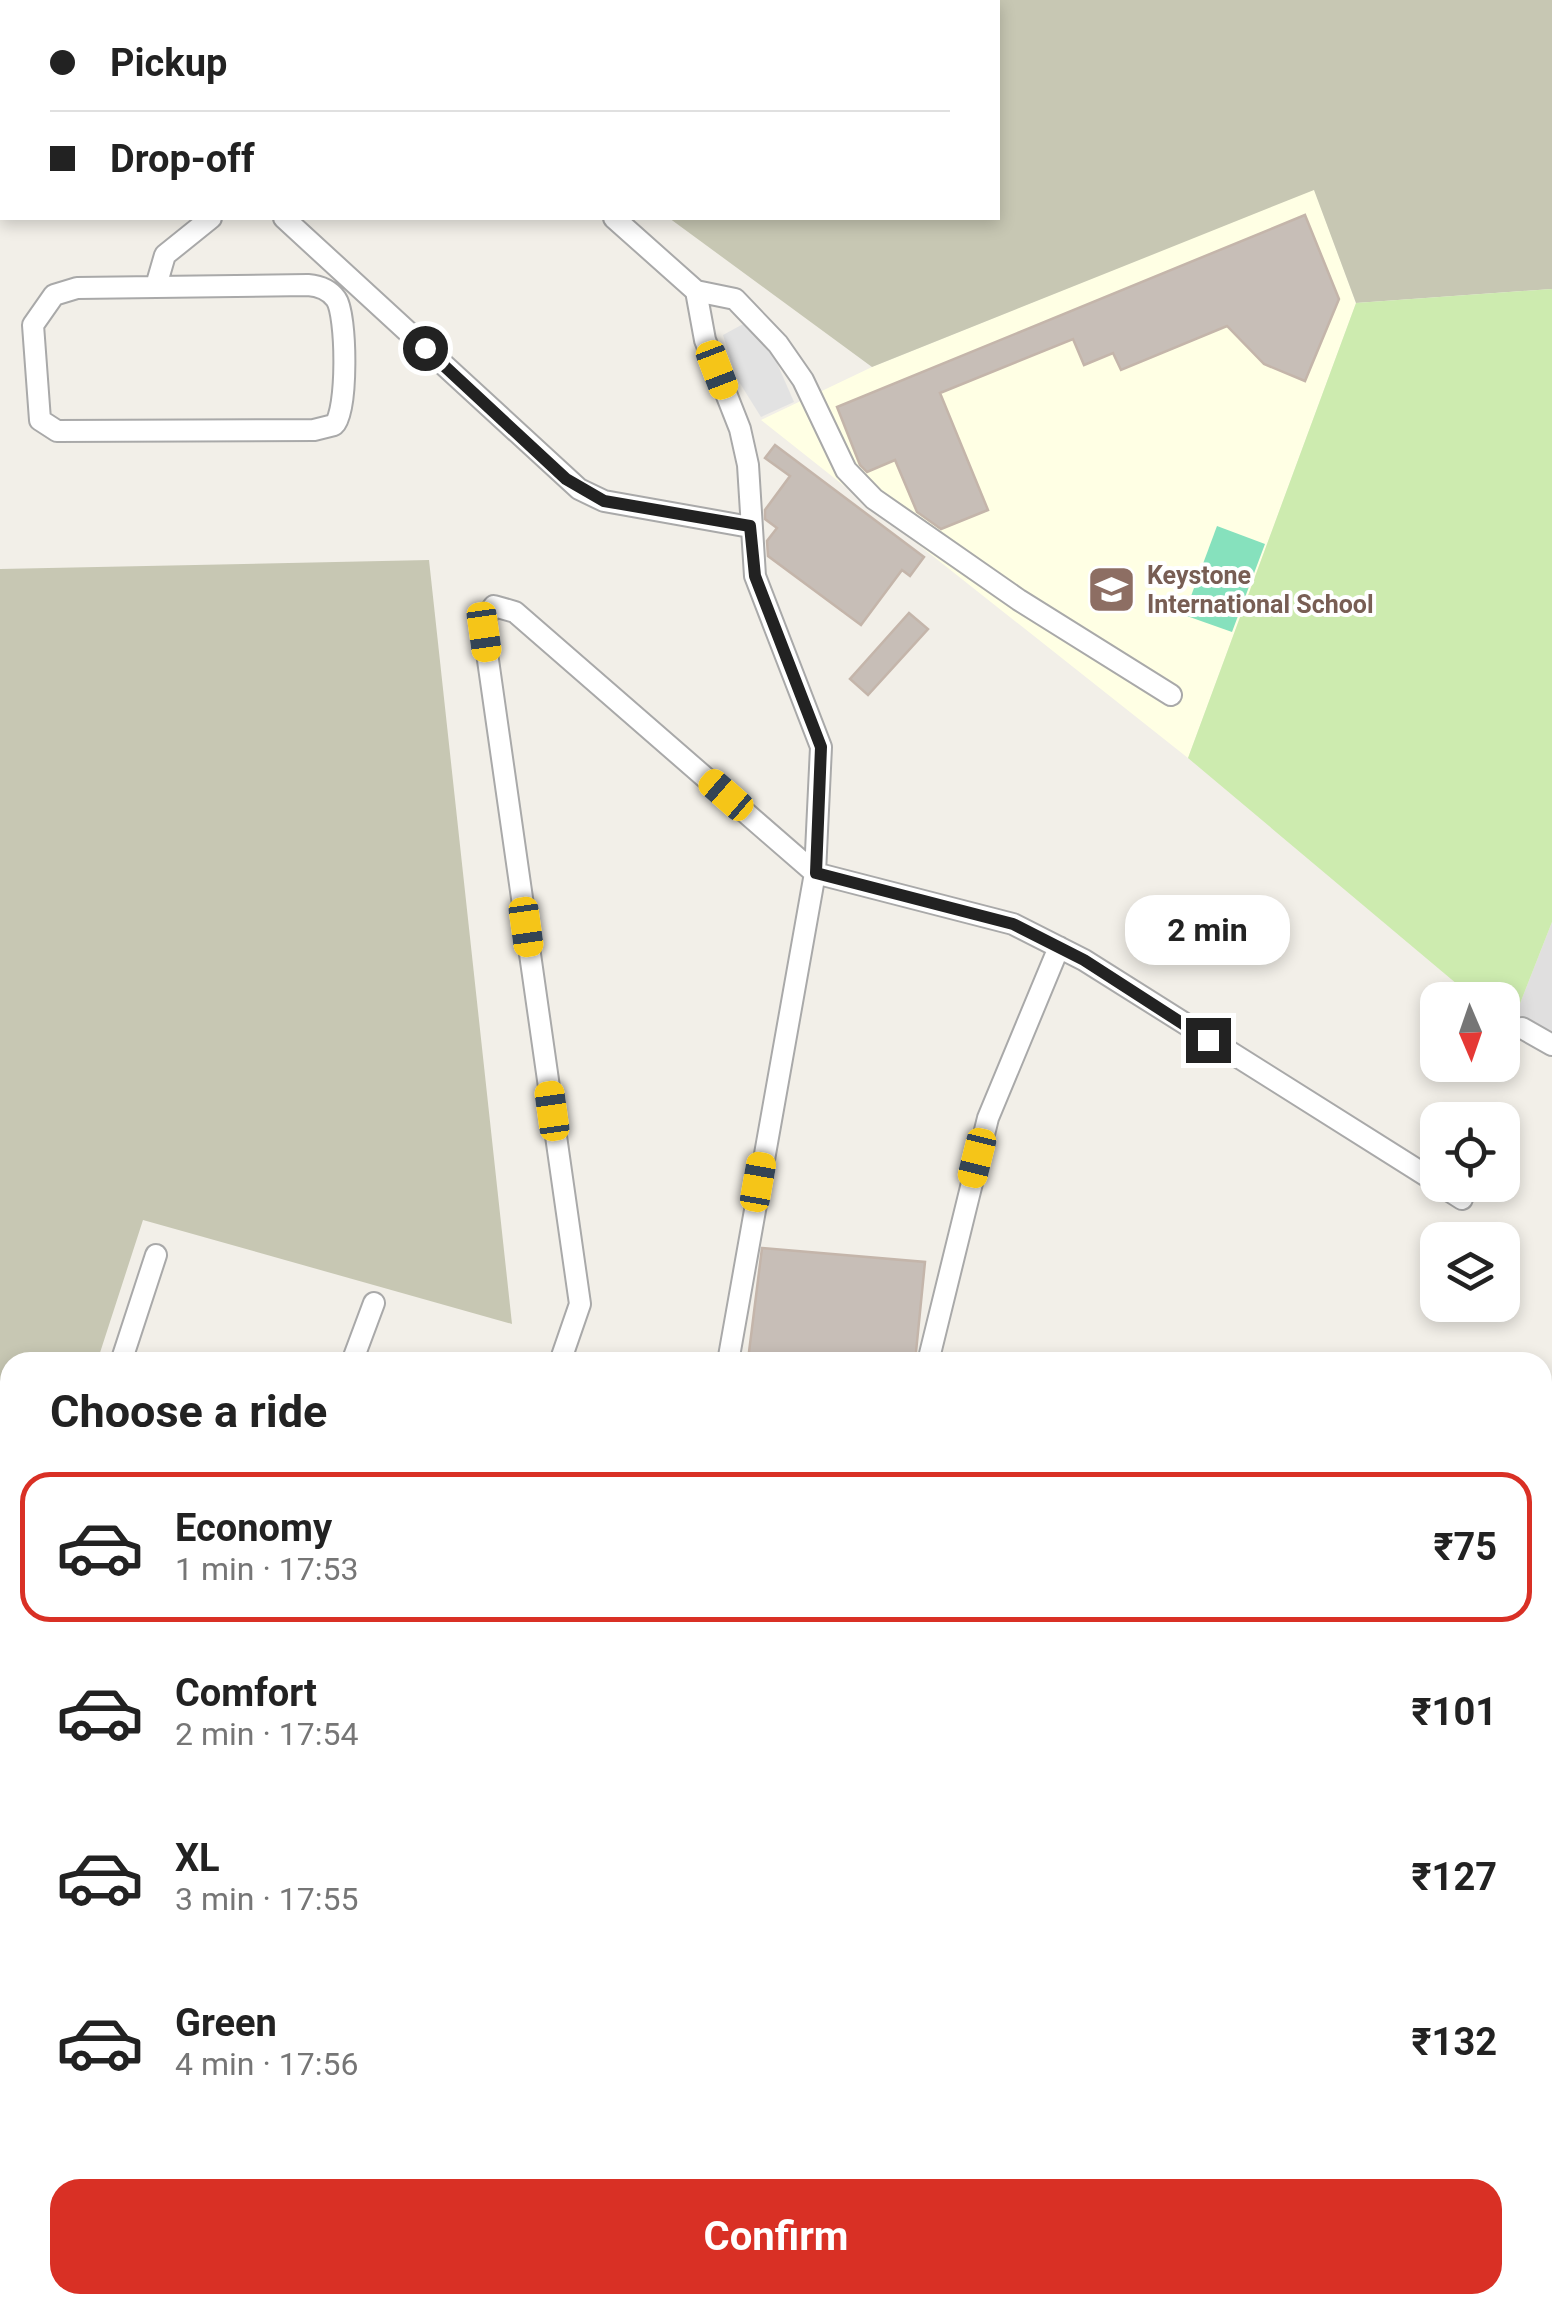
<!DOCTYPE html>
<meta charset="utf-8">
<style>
:root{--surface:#fff;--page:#f2f2f2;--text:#222;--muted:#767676;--line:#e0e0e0;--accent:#d93025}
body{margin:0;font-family:Roboto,sans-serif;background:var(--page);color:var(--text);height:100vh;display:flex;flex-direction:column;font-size:38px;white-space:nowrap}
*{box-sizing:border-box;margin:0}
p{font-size:32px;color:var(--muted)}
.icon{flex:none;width:55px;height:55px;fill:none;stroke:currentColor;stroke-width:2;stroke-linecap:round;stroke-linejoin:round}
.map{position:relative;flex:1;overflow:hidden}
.sheet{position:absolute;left:0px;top:1352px;width:1552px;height:962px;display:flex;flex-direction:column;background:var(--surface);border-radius:30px 30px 0 0;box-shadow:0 5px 15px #0003}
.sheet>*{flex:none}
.guide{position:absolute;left:0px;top:0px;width:1000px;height:220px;box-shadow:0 5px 15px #0003;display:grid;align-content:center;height:220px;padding:0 50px;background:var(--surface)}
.needle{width:65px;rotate:178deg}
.buttons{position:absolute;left:1420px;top:982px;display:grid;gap:20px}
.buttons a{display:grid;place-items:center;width:100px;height:100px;border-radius:20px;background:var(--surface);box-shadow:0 5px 15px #0003;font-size:50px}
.end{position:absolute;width:45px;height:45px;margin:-22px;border:12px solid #222;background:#fff;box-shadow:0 0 0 5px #fff}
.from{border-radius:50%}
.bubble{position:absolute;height:70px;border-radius:30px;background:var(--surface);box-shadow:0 5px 15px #0003;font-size:32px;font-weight:700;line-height:70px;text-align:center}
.car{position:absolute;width:30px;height:60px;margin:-30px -15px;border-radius:12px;box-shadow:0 0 8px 2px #0007;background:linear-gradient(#f5c518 24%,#345 0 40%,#f5c518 0 76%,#345 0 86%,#f5c518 0)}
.guide b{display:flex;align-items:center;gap:35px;height:95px;font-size:38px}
.guide b+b{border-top:2px solid var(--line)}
.guide i{width:25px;height:25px;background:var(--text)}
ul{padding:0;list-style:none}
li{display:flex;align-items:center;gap:30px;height:150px;margin:0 20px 15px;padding:0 30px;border:5px solid transparent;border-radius:30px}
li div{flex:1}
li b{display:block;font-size:38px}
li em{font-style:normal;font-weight:700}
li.on{border-color:var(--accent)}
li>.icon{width:90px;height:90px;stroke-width:1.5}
h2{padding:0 50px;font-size:45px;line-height:120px}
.button{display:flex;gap:20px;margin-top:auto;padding:20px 50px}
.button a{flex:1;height:115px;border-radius:30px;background:var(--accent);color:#fff;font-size:40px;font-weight:700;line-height:115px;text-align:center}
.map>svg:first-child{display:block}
.residential{fill:#e0dfdf}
.education{fill:#ffffe4}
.construction{fill:#c7c7b3}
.grass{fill:#cdebaf}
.pitch{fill:#86e1bd}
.parking{fill:#e2e2e2}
.building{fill:#c7beb7;stroke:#c4b5aa;stroke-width:2.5}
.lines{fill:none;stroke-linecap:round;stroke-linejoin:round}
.minor-casing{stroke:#a9a9a9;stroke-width:24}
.path{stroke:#fb7d70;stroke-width:4;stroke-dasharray:5 5;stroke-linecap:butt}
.minor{stroke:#fff;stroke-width:20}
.route{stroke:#222;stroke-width:12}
.labels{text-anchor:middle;stroke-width:8;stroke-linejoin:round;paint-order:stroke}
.education-label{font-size:25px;font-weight:bold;fill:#785e54;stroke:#fff;text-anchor:start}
</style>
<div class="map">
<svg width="1552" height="2313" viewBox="0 0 1552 2313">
<rect width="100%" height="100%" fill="#f2efe8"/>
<!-- residential -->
<path class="residential" d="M1552,922V1054L1510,1029Z"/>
<!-- education -->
<path class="education" d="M1314,189L1356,303L1188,758L761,420L872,367Z
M422,2305H951L950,2313H423Z"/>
<!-- construction -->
<path class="construction" d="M774,0H1552V289L1356,303L1314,190L872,367L669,218H998V2Z
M429,560L512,1324L143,1220L97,1362H10V1634L0,1665V569Z
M10,1754V2021L0,2016V1773Z"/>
<!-- grass -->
<path class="grass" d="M1552,289V922L1510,1029L1503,1022L1502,1000H1476L1188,758L1356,303Z"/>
<!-- pitch -->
<path class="pitch" d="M1217,526L1265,544L1232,632L1184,615Z"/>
<!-- parking -->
<path class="parking" d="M745,323L773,354L794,402L761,417L736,377L723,335Z"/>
<!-- building -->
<path class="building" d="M1305,215L1339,299L1305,381L1264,364L1227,326L1121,370L1113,353L1084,365L1073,339L940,393L988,510L941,529L917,512L895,460L867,472L860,465L837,407Z
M775,445L924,557L910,576L902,570L861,625L768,556L767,541L777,528L765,519V510L790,476L765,458Z
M909,613L928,629L868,695L850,679Z
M762,1248L925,1262L915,1362L748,1360Z"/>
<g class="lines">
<defs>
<path id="minor" d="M735,2L737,0
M284,218L579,489L604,501L750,527
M614,218L696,291L705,340L740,429L748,465L755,576L821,747L815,873L728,1362
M308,285C319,286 329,289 336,299C347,314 348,413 334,425L314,430L57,431L40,420L33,325L54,295L77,288Z
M156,286L165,255L211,218
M696,291L735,299L778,344L803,380L846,470L874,499L1019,600L1171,695
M1522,1028L1552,1045
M1440,1185L1462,1199
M121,1362L156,1255
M352,1362L374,1303
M560,1362L580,1304L484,632L485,618L494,606L515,612L815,873L1013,924L1084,960L1438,1183
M928,1362L988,1118L1059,947
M0,1690L10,1693
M0,1708L10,1711
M1542,1990L1552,1995
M1542,2022L1552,2027
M409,2305V2313
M560,2313L561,2305
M847,2313L855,2305"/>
</defs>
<!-- minor casing -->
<use href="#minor" class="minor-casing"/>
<!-- path -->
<path class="path" d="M1542,1425L1552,1432"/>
<!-- minor -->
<use href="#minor" class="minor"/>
</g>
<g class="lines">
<!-- route -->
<path class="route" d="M425,348L566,479L604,501L750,526L755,576L821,747L816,873L1013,924L1084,960L1208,1040"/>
</g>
<!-- icons -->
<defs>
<symbol id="school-square" viewBox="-11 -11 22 22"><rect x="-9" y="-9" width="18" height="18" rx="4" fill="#8d6e63" stroke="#fff"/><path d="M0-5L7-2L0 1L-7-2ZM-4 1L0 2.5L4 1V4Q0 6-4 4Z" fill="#fff"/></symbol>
</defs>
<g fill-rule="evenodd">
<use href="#school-square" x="1084" y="562" width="55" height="55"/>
</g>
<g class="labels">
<!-- education labels -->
<g class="education-label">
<text x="1147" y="584">Keystone<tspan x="1147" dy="29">International School</tspan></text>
</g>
</g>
</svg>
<div class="buttons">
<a><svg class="needle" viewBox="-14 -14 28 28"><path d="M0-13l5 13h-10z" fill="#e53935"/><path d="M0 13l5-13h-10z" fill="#767676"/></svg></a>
<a><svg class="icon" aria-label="locate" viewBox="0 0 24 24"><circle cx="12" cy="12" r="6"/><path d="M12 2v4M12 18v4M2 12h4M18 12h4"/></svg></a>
<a><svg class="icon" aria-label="layers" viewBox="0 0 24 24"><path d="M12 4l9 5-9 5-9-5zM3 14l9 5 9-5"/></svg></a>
</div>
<i class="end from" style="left:425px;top:348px"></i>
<i class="end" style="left:1208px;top:1040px"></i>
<div class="bubble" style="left:1125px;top:895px;width:165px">2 min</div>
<i class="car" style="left:717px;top:370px;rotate:159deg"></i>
<i class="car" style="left:484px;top:632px;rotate:172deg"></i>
<i class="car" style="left:726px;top:795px;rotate:311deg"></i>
<i class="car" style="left:526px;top:927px;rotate:172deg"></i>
<i class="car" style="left:552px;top:1111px;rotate:352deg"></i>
<i class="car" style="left:977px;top:1158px;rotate:194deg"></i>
<i class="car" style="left:758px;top:1182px;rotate:10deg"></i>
<div class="guide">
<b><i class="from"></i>Pickup</b>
<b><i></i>Drop-off</b>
</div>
<section class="sheet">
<h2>Choose a ride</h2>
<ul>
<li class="on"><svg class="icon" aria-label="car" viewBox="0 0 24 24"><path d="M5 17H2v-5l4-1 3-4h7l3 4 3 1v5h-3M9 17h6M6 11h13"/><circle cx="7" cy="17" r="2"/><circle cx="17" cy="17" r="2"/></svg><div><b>Economy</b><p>1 min · 17:53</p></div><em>₹75</em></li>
<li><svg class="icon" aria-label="car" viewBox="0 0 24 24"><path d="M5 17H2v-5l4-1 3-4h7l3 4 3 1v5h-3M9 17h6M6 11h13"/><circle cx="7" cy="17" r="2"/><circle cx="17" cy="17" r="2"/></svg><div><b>Comfort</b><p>2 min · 17:54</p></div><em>₹101</em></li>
<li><svg class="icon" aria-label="car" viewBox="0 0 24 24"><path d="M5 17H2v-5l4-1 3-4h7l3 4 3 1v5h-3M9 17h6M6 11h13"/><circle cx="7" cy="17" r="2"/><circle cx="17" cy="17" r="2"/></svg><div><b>XL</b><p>3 min · 17:55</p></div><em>₹127</em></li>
<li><svg class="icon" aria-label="car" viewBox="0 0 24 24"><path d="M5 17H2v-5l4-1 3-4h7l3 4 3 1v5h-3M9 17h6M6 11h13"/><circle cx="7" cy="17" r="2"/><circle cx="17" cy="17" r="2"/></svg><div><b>Green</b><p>4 min · 17:56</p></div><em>₹132</em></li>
</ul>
<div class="button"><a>Confirm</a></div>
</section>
</div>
